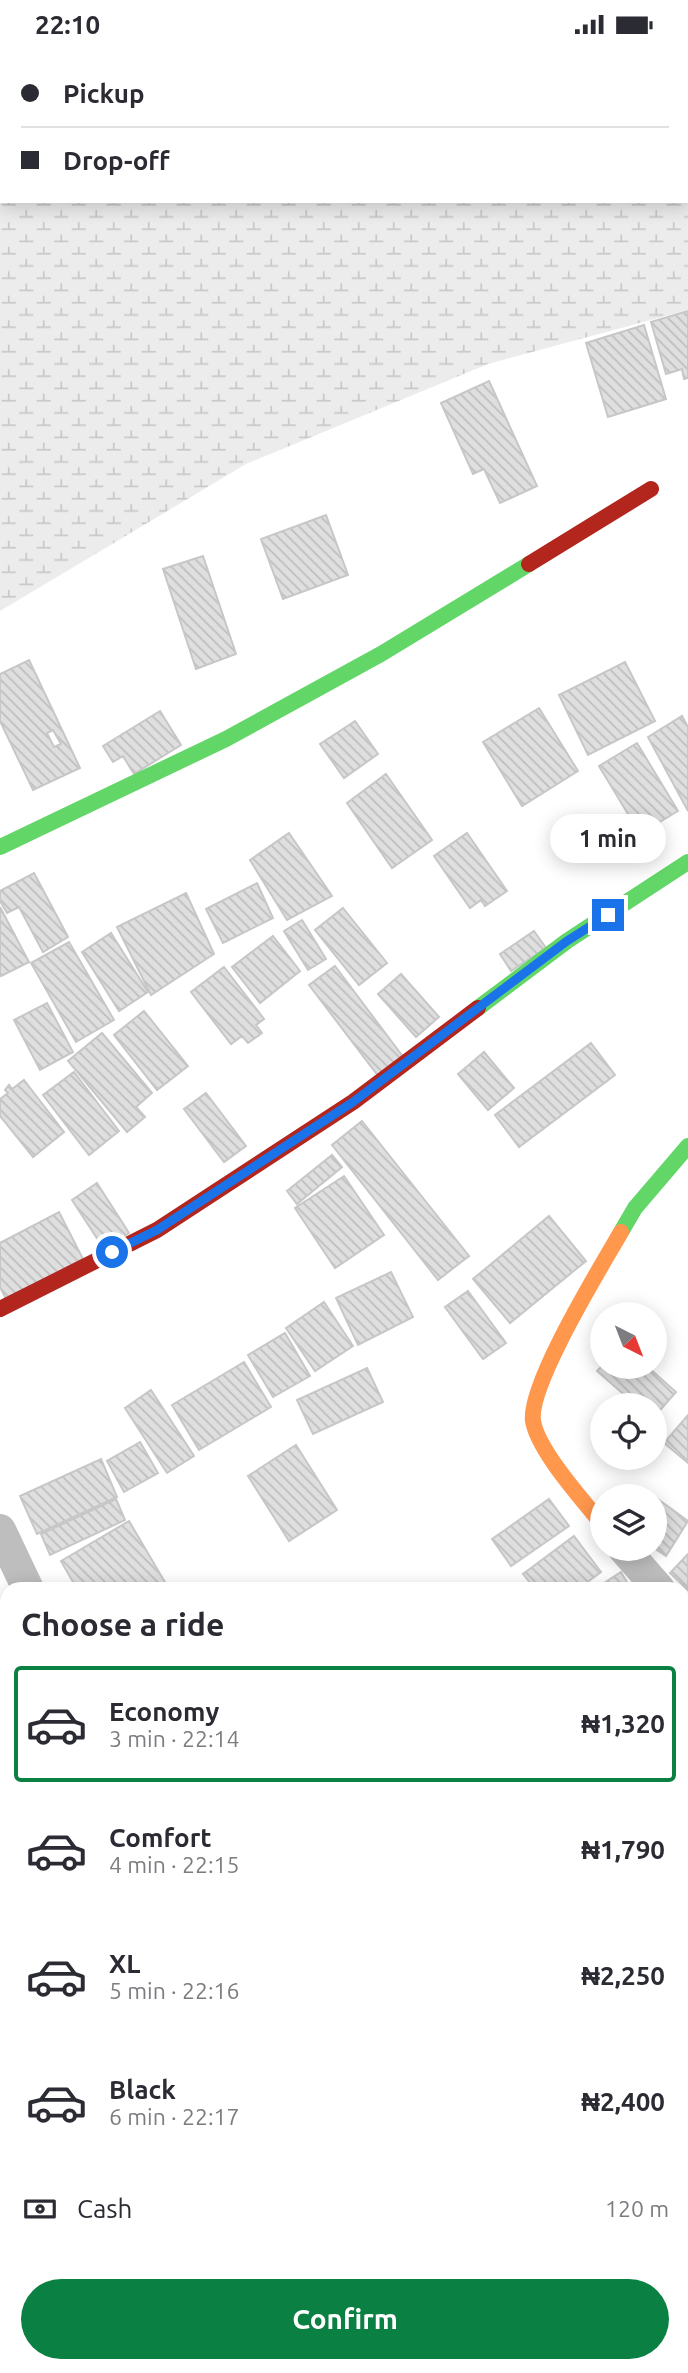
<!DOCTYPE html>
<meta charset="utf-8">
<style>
:root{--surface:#fff;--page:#f2f2f3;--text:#2b2b33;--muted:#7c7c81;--line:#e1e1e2;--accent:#0b8043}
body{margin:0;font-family:Ubuntu,sans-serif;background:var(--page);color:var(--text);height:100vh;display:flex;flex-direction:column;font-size:26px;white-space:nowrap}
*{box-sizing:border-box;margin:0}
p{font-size:23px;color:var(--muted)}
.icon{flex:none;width:38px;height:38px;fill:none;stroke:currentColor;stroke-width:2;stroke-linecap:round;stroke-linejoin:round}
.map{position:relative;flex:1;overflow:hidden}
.side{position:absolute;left:0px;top:1533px;width:690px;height:791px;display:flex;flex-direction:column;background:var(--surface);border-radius:21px 21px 0 0;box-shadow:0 4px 18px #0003}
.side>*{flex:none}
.guide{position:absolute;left:0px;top:0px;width:690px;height:154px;box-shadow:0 4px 18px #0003;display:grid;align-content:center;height:154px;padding:0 21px;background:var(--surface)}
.needle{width:46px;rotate:138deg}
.tools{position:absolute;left:590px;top:1253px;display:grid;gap:14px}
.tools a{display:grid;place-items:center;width:77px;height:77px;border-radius:50%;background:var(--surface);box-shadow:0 4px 18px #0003;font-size:35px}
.end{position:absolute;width:32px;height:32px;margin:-16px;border:9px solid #1a73e8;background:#fff;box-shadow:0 0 0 4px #fff}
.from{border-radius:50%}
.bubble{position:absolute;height:49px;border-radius:24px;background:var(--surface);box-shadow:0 4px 18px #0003;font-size:23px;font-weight:600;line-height:49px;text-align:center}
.guide b{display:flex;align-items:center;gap:24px;height:66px;font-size:26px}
.guide b+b{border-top:2px solid var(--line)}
.guide i{width:18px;height:18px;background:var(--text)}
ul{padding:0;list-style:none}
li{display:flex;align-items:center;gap:21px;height:116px;margin:0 14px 10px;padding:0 7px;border:4px solid transparent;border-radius:7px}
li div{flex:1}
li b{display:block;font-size:26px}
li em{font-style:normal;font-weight:600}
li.on{border-color:var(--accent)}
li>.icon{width:63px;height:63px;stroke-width:1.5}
h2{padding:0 21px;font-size:32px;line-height:84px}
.pay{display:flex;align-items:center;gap:18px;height:77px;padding:0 21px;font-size:26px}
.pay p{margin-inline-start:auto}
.cta{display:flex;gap:14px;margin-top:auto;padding:14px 21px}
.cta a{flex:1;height:80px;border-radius:42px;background:var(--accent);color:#fff;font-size:28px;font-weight:600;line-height:80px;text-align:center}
.status{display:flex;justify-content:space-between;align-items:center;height:49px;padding:0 35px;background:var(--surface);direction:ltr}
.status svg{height:19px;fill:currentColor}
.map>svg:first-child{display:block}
.wetland{fill:url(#wetland-marsh)}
.building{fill:url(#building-back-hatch);stroke:#c7c7c7;stroke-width:2;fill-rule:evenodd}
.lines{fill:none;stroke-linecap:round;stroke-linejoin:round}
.street{stroke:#bebebe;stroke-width:32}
.fast{stroke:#63d668;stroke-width:16}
.slow{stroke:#ff974d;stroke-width:16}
.jam{stroke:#b3261e;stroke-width:16}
.route{stroke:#1a73e8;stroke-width:9}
</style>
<div class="status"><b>22:10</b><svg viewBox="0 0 49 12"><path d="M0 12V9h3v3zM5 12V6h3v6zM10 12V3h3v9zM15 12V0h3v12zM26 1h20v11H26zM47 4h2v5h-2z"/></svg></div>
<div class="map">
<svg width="688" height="2324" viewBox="0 0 688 2324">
<defs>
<pattern id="wetland-marsh" width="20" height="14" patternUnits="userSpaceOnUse" patternTransform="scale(1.75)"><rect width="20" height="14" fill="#ececec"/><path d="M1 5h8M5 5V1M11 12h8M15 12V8" fill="none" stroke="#c9c9c9"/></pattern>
<pattern id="building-back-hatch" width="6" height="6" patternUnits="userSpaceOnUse" patternTransform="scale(1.75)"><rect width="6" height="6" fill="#dfdfdf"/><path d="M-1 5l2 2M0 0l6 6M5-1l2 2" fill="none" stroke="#bebebe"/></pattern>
</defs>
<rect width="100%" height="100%" fill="#fff"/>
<!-- wetland -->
<path class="wetland" d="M77,0H688V261L488,315L246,415L0,562V40L2,152H688V2H74Z"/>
<!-- building -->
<path class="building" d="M688,262V329L684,330L682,320L666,325L651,273Z
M644,276L666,350L608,368L586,294Z
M489,332L537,437L500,454L484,420L473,425L441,354Z
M326,466L348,526L283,550L261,490Z
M203,507L236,605L196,620L163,520Z
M29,611L80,719L33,741L0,672V625ZM53,681L61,695L54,698L47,684Z
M625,613L655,672L588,706L559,646Z
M539,659L578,722L522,757L483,693Z
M160,662L181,696L134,725L123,707L113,713L103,697Z
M682,667L688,678V762L648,688Z
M355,672L378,705L344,729L320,695Z
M637,694L678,762L640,785L599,717Z
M386,725L432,791L392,819L347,754Z
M289,784L332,847L287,871L250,811Z
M467,784L507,842L485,857L481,851L470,859L434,807Z
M34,824L68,888L43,903L19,858L7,864L0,852V842Z
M257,834L273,869L223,894L206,860Z
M186,844L214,905L151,946L117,878Z
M0,858L29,913L1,927L0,924Z
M343,859L387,914L359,936L315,881Z
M302,871L326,910L308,921L284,882Z
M534,882L546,899L511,922L500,905Z
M111,884L148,943L119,962L82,903Z
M273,887L300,922L260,954L232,918Z
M69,893L114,971L76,993L31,914Z
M335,917L404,1009L379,1028L309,936Z
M224,918L264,970L256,976L262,984L248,994L242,987L231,995L191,943Z
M401,925L439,968L416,988L378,945Z
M47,954L73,1003L40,1021L14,971Z
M144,962L188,1017L157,1041L114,986Z
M102,984L152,1044L136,1058L145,1068L127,1083L68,1012Z
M591,994L615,1026L519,1098L495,1066Z
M484,1003L514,1039L488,1061L458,1025Z
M74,1023L119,1082L89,1106L43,1046Z
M24,1031L64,1083L33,1108L0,1067V1050L8,1044L5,1041L9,1036L12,1040Z
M206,1044L246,1097L224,1113L184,1060Z
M362,1072L469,1207L438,1231L332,1096Z
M332,1106L342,1118L297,1155L287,1142Z
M344,1127L384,1186L335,1219L295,1159Z
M97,1134L129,1184L104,1200L72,1151Z
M59,1163L83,1210L6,1250L0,1238V1194Z
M549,1167L586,1212L510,1274L473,1230Z
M391,1223L413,1268L358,1296L336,1249Z
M468,1242L506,1294L483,1310L445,1258Z
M324,1253L353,1297L315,1322L286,1279Z
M285,1284L310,1327L273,1348L248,1306Z
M244,1313L271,1358L199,1401L172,1356Z
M602,1317L648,1318L676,1343L654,1368V1356H636L597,1322Z
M367,1319L383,1353L313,1385L297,1351Z
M151,1341L194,1407L167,1424L125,1359Z
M688,1366V1414L664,1394Z
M140,1393L158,1424L124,1443L107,1412Z
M296,1396L337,1461L289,1492L248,1427Z
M101,1410L117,1448L37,1485L20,1447Z
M655,1448L688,1472L666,1507L654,1499Z
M116,1450L125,1471L50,1506L41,1485Z
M549,1450L569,1477L511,1517L492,1490Z
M129,1472L169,1540H77L61,1512Z
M574,1487L601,1523L578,1540H535L523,1525Z
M688,1505V1541L670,1524Z
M621,1523L631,1540H595Z
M7,1606V1640L0,1641V1607Z
M688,1614V1691L682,1695V1618Z
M688,1713V1773L682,1776V1716Z
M3,1891H7V1931H2Z
M688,1899V1956L685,1959L682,1904Z
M682,1987L688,1993V2052L682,2046Z
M682,2058L688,2063V2097L682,2092Z
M7,2083V2116L0,2100V2086Z
M688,2144V2186L682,2180V2150Z
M688,2238V2323L682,2317V2244Z
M7,2293V2317H23L18,2324H12L0,2315V2302Z
M275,2317H365L372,2324H270Z
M389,2317H435L441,2324H395Z
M438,2317H482L489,2324H445Z"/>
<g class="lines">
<!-- street -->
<path class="street" d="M0,1481L28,1540
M624,1500L659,1540
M682,1566L688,1572
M600,2317L606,2324"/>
<!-- fast -->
<path class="fast" d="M0,798L226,690L381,605L529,515
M478,959L567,892L688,813
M621,1183L635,1159L688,1097"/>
<!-- slow -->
<path class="slow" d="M602,1475C583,1451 538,1402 533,1372C528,1336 601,1218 621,1183
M0,2184L7,2177"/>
<!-- jam -->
<path class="jam" d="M529,515L651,440
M0,1260L157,1181L353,1053L478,959
M682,1831L688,1826"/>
</g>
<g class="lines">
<!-- route -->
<path class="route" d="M112,1203L157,1181L353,1053L567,892L608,866"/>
</g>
</svg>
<div class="tools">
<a><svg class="needle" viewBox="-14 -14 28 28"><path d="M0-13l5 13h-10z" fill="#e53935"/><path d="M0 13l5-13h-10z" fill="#7c7c81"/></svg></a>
<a><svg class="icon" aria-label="locate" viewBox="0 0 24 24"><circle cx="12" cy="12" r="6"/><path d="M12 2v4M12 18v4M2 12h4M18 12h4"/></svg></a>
<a><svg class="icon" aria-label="layers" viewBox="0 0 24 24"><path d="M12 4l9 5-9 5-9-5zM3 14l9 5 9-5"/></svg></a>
</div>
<i class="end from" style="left:112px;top:1203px"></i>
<i class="end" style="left:608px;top:866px"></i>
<div class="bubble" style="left:550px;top:765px;width:116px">1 min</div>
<div class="guide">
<b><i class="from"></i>Pickup</b>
<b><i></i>Drop-off</b>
</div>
<section class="side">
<h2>Choose a ride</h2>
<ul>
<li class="on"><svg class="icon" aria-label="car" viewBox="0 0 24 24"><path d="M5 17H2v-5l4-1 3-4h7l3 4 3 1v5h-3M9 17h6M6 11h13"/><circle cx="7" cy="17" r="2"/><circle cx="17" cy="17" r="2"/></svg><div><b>Economy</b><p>3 min · 22:14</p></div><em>₦1,320</em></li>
<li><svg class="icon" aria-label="car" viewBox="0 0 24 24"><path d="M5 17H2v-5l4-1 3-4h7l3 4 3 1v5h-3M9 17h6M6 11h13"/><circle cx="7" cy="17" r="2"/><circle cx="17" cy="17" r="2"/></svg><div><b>Comfort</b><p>4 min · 22:15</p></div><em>₦1,790</em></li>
<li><svg class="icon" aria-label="car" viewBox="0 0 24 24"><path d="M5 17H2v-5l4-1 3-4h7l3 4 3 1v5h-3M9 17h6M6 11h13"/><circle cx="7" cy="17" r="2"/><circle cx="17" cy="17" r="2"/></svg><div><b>XL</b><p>5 min · 22:16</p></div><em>₦2,250</em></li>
<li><svg class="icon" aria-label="car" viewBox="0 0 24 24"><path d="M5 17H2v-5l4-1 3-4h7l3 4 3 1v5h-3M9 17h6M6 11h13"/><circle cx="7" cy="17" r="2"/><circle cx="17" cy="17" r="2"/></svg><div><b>Black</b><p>6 min · 22:17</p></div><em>₦2,400</em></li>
</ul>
<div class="pay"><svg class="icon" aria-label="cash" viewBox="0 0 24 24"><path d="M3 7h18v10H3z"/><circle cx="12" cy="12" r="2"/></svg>Cash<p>120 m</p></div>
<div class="cta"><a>Confirm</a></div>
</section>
</div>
